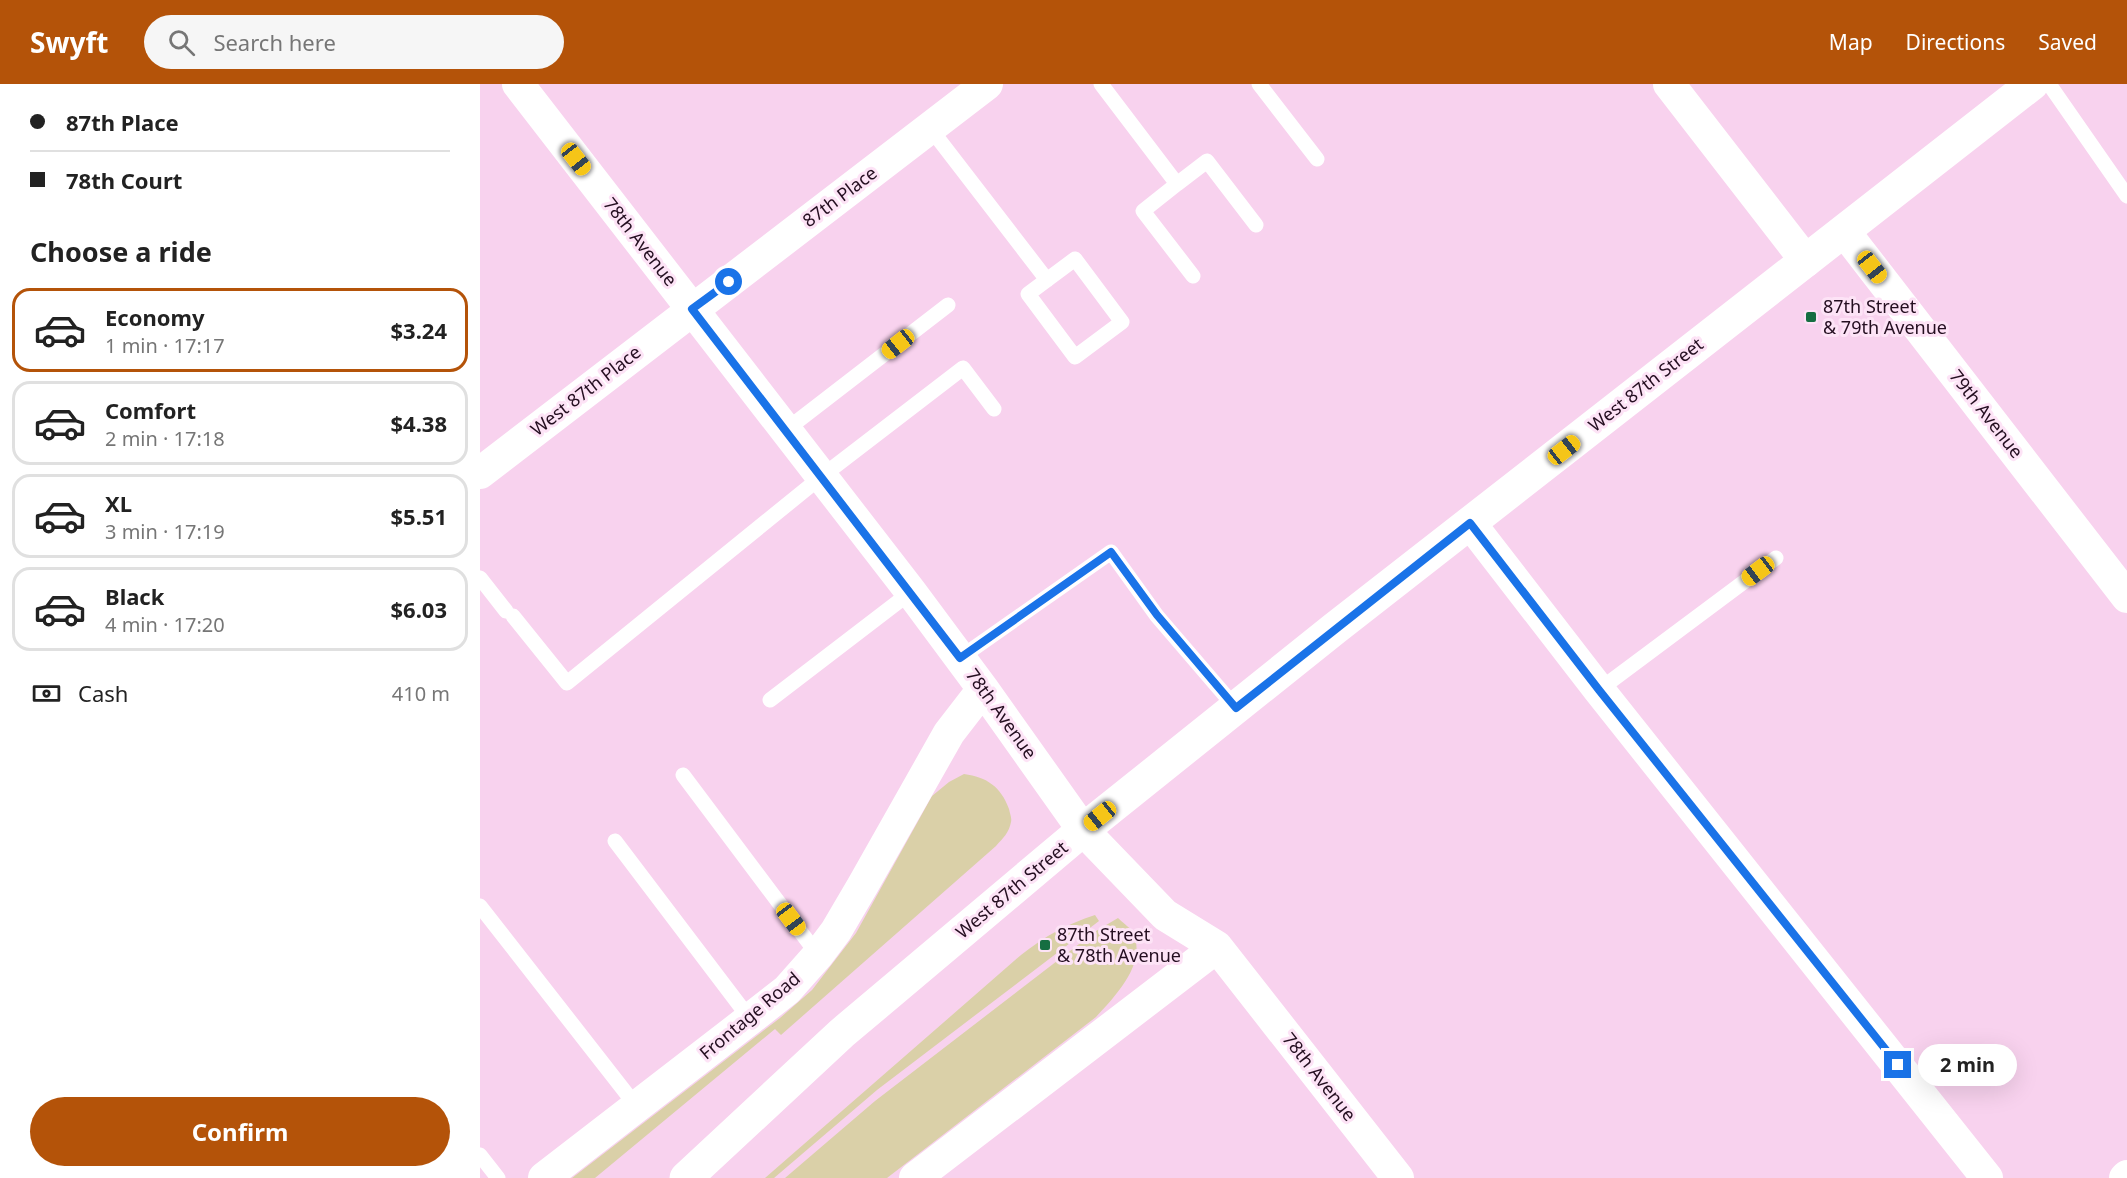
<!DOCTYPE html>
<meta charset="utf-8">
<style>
:root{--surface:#fff;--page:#f6f6f6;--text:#222;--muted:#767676;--line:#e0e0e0;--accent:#b45309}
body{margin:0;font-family:"Noto Sans",sans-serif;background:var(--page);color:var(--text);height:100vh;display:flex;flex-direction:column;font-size:22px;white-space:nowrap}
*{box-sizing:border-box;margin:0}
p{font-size:20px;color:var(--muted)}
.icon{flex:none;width:33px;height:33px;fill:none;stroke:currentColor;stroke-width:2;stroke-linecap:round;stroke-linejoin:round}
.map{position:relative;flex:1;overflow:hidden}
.panel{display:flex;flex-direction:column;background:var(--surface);width:480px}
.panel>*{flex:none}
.banner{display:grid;align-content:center;height:132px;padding:0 30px;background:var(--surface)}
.end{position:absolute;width:27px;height:27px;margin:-14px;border:8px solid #1a73e8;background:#fff;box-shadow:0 0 0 3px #fff}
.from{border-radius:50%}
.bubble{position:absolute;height:42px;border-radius:21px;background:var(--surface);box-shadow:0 6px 24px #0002;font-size:20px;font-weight:700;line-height:42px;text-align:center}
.car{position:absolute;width:18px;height:36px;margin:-18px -9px;border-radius:8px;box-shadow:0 0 4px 2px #0007;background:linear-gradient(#f5c518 24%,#345 0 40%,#f5c518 0 76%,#345 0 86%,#f5c518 0)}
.banner b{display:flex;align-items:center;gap:21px;height:57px;font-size:22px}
.banner b+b{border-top:2px solid var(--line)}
.banner i{width:15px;height:15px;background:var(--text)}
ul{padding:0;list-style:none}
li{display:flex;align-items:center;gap:18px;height:84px;margin:0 12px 9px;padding:0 18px;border:3px solid var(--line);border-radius:18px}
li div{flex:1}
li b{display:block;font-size:22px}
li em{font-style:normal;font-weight:700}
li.active{border-color:var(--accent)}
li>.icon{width:54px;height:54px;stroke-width:1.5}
h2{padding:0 30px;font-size:27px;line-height:72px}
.pay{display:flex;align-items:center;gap:15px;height:66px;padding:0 30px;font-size:22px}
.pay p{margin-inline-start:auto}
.primary-button{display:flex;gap:12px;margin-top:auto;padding:12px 30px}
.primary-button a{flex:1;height:69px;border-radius:36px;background:var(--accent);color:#fff;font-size:24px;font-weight:700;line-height:69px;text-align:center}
header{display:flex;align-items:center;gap:36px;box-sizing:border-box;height:84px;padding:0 30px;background:var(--accent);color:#fff}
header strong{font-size:28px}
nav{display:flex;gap:33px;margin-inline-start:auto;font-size:21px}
.search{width:420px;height:54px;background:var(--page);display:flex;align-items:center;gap:15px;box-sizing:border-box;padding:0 21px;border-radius:33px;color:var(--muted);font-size:22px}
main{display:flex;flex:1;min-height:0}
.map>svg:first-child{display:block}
.green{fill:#dad0a8}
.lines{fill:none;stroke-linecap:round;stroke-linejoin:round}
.service{stroke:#fff;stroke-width:15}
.minor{stroke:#fff;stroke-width:32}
.secondary{stroke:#fff;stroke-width:33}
.route{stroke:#1a73e8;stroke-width:8}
.poi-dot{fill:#156e41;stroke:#fde3f6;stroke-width:2}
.labels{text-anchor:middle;stroke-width:6;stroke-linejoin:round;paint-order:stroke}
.street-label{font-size:18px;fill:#240e20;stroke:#fde3f6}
.poi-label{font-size:18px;fill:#240e20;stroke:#fde3f6;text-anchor:start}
</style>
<header>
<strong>Swyft</strong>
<div class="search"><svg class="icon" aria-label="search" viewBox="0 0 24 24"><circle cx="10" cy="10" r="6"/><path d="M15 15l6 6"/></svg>Search here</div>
<nav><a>Map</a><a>Directions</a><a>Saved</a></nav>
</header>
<main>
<section class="panel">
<div class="banner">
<b><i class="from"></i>87th Place</b>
<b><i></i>78th Court</b>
</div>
<h2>Choose a ride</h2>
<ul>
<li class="active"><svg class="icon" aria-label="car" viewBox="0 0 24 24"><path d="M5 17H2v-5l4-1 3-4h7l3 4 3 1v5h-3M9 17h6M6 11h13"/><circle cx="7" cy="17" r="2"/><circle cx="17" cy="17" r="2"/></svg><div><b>Economy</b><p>1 min · 17:17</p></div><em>$3.24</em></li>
<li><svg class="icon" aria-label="car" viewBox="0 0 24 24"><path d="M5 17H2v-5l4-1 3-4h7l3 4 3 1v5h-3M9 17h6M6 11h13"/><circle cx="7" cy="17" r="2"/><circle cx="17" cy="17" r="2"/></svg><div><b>Comfort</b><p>2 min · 17:18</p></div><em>$4.38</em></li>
<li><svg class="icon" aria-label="car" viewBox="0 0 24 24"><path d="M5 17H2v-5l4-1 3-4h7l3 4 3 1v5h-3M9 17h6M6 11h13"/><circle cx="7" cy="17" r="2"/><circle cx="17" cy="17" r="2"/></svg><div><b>XL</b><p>3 min · 17:19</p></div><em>$5.51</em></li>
<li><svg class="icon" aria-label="car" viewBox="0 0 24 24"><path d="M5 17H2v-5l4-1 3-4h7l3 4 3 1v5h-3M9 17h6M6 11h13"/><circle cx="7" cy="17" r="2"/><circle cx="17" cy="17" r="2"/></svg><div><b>Black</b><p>4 min · 17:20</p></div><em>$6.03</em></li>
</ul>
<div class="pay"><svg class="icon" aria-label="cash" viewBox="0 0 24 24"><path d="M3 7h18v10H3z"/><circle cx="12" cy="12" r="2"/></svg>Cash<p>410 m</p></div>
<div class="primary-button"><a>Confirm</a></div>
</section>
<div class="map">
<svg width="1647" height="1094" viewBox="0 0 1647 1094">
<rect width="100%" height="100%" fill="#f8d2ee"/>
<!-- green -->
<path class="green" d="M484,690C507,693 521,703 529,725C530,730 532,734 531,738C529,749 523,754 516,762L301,951L295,945L115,1094H92L300,934L332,906L376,849L452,712L469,698Z
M615,831L619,837L397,1006L294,1094H285L541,871C565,852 587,840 615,831Z
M638,834C642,838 649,843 652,847C669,878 635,912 616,933L407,1094H305L395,1017L616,847Z"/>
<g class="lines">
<!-- service -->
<path class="service" d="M621,0L697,100L727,77L776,141
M779,0L837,75
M1569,0L1647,112
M450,44L567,196
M697,100L663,127L713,192
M595,175L642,238L595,273L548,210Z
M306,346L468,221
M0,494L26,527
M33,532L87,599L341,393L483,284L514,325
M480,574L631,468L677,532L756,624
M1119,606L1296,474
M290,616L431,508
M203,691L338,871
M135,757L270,935
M0,822L157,1023
M0,1071L18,1094"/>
<!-- minor -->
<path class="minor" d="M38,0L431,508L503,605L603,746L685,831L737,863L918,1094
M1189,0L1326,177
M1364,147L1647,513
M0,389L507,0
M990,439L1119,606L1507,1094
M64,1094L270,935L307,906L338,871L356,847L383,801L469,649L503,605
M435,1094L737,863
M1645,1094L1647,1092"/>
<!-- secondary -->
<path class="secondary" d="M206,1094L362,949L603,746L854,545L1552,0"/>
</g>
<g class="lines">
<!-- route -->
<path class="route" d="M249,198L212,225L480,574L631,468L677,531L756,624L990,439L1119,606L1418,981"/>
</g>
<!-- markers -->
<g class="poi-dot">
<rect x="1325" y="227" width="12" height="12" rx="3"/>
<rect x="559" y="855" width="12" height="12" rx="3"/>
</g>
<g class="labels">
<!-- street labels -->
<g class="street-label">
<text transform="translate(360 113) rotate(-37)" y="6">87th Place</text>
<text transform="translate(160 158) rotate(52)" y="6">78th Avenue</text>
<text transform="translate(1166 301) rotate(-38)" y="6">West 87th Street</text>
<text transform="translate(106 307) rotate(-38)" y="6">West 87th Place</text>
<text transform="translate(1506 330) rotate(52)" y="6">79th Avenue</text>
<text transform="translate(521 630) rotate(54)" y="6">78th Avenue</text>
<text transform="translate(532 806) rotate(-40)" y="6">West 87th Street</text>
<text transform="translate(270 932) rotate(-40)" y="6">Frontage Road</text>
<text transform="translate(839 993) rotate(52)" y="6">78th Avenue</text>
</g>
<!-- poi labels -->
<g class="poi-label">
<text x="1343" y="229">87th Street<tspan x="1343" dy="21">&amp; 79th Avenue</tspan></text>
<text x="577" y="857">87th Street<tspan x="577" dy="21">&amp; 78th Avenue</tspan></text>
</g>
</g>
</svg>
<i class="end from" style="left:249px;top:198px"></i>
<i class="end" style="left:1418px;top:981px"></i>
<div class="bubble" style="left:1438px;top:960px;width:99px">2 min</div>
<i class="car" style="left:96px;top:75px;rotate:142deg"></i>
<i class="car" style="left:1392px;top:183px;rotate:142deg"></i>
<i class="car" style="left:418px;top:260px;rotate:232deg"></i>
<i class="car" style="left:1084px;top:366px;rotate:52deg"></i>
<i class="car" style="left:1278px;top:487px;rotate:233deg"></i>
<i class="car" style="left:620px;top:732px;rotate:231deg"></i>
<i class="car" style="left:311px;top:835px;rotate:143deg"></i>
</div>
</main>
